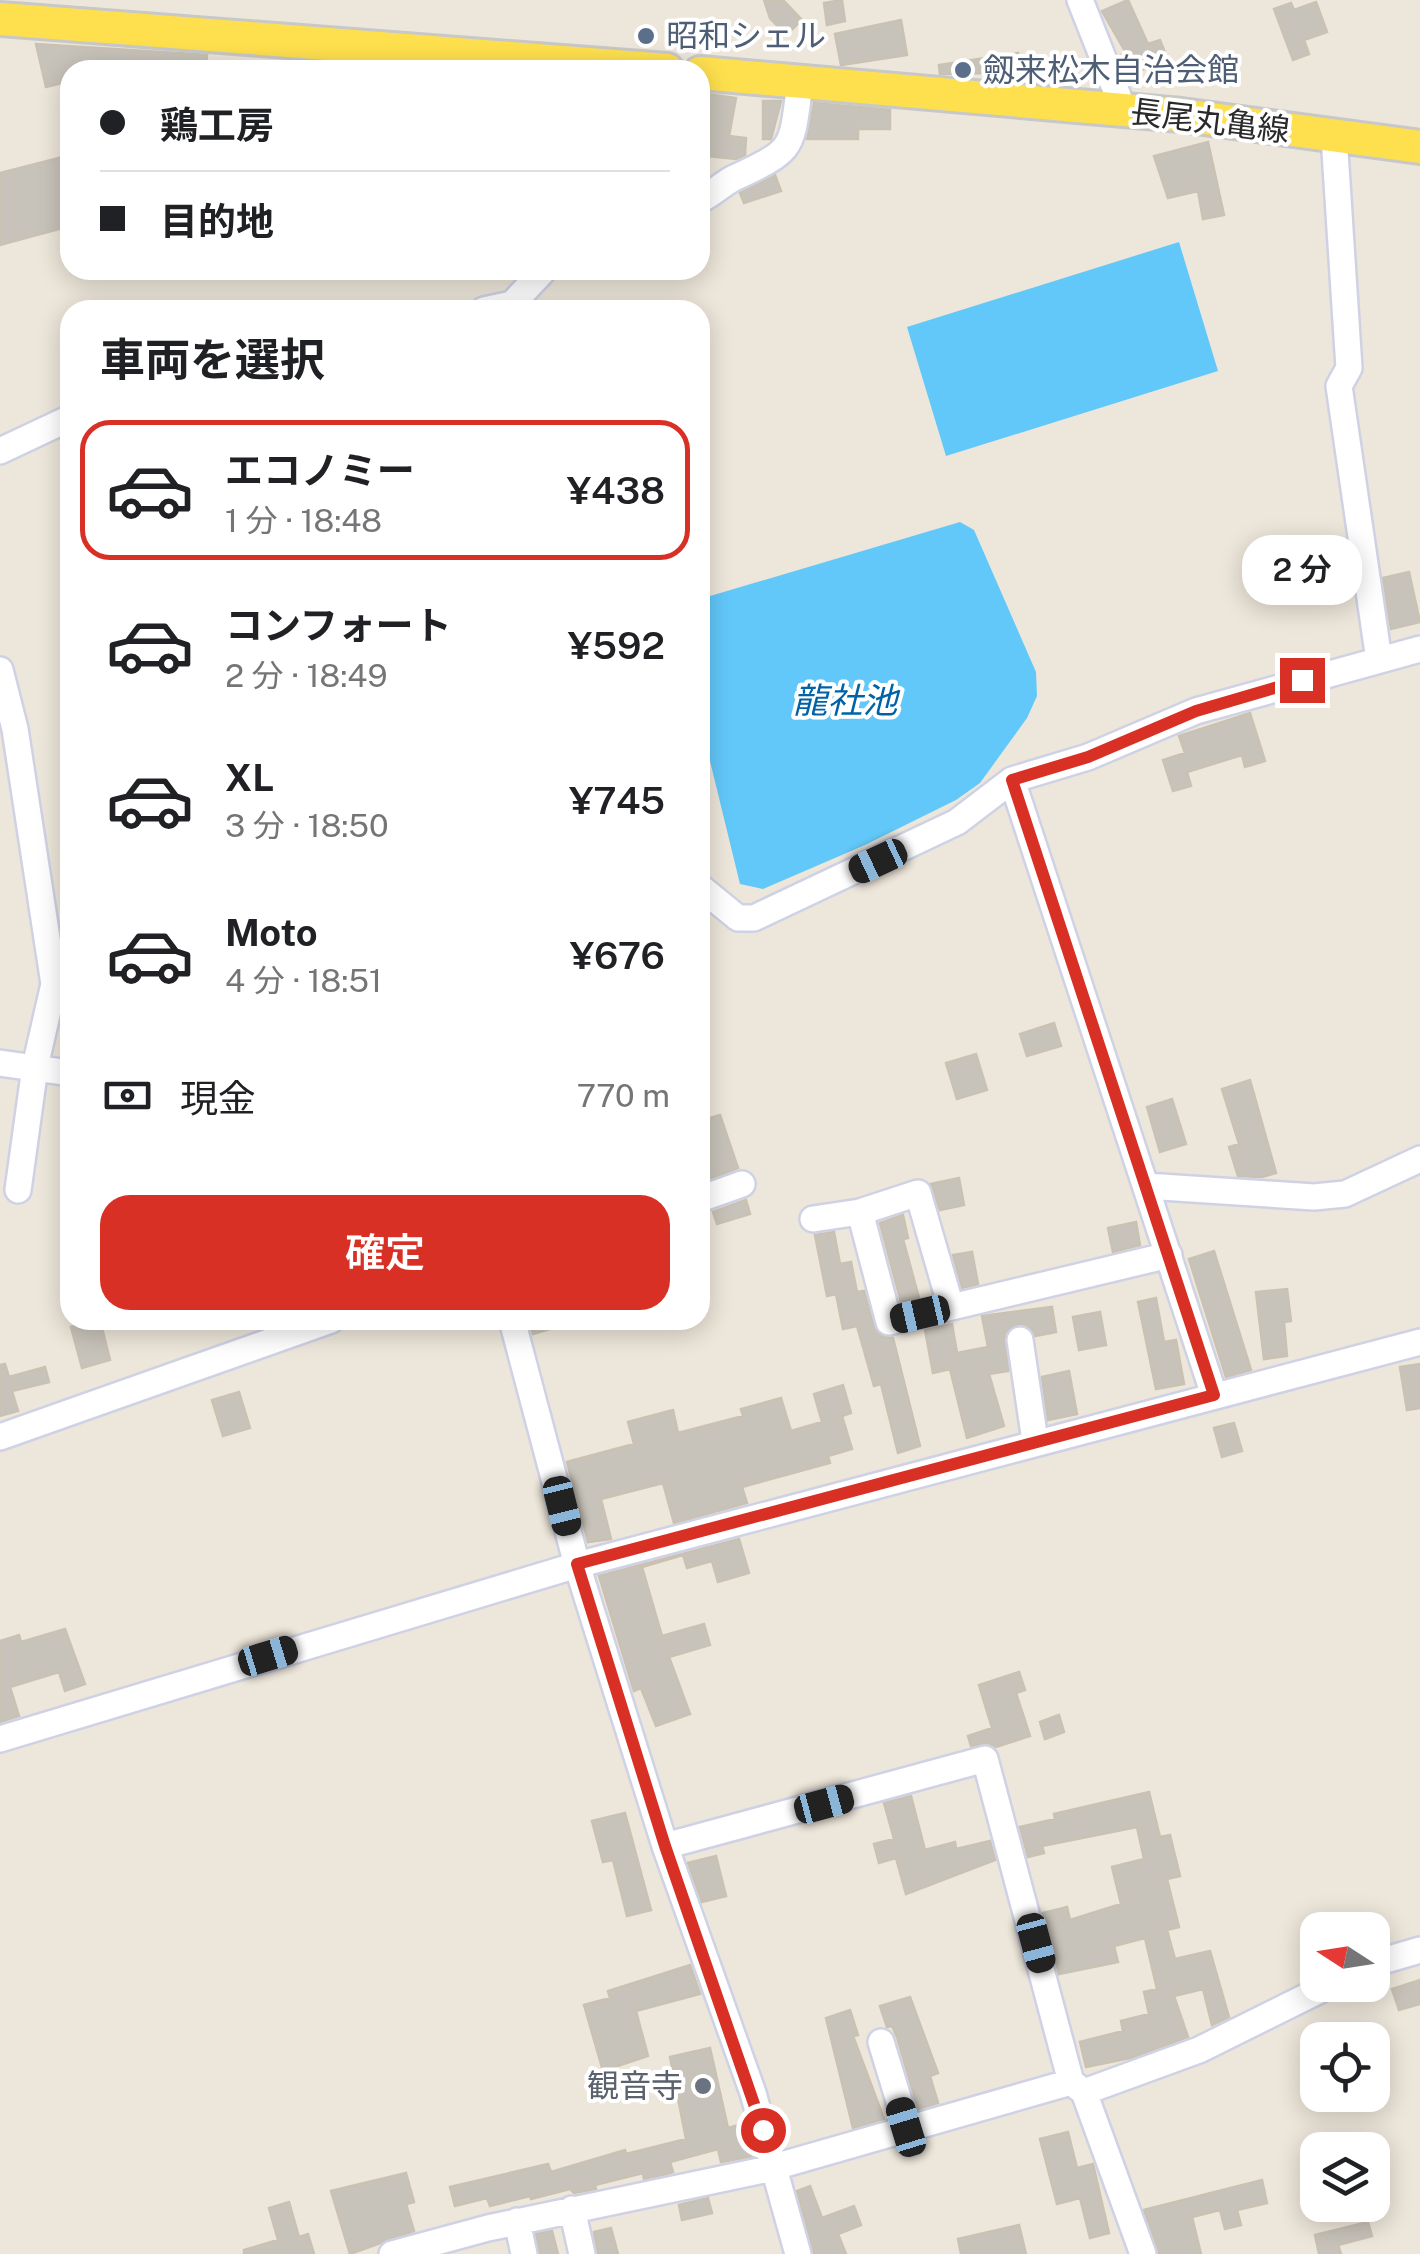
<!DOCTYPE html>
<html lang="ja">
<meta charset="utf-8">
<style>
:root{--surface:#fff;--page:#f2f2f2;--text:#202124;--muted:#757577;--line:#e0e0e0;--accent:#d93025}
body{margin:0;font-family:"Public Sans","Noto Sans JP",sans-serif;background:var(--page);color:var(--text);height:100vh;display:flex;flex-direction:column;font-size:38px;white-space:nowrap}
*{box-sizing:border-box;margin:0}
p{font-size:32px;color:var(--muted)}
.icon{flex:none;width:55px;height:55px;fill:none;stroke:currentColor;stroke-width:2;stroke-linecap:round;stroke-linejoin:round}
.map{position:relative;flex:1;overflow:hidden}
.sheet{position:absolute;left:60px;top:300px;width:650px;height:1030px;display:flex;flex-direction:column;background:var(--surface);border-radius:30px;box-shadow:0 5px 25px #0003}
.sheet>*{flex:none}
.guide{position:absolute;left:60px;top:60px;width:650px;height:220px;border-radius:30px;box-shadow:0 5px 25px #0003;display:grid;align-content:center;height:220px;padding:0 40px;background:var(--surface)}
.needle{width:65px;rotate:282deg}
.fabs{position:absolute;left:1300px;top:1912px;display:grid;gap:20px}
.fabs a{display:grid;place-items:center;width:90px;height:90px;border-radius:20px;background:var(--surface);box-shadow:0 5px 25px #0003;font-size:50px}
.end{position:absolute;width:45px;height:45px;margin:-22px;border:12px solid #d93025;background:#fff;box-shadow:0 0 0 5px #fff}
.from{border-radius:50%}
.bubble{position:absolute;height:70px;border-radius:30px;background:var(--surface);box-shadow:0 5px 25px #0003;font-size:32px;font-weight:600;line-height:70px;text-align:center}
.car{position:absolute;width:30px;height:60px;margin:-30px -15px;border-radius:12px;box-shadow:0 0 8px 2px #0007;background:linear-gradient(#222 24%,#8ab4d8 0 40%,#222 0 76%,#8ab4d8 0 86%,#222 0)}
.guide b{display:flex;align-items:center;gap:35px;height:95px;font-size:38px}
.guide b+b{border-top:2px solid var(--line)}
.guide i{width:25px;height:25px;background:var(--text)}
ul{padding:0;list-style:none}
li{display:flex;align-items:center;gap:30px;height:140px;margin:0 20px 15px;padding:0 20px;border:5px solid transparent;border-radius:30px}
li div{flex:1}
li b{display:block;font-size:38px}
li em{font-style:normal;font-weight:600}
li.active{border-color:var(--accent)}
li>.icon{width:90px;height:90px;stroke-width:1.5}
h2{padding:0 40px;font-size:45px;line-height:120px}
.pay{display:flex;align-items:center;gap:25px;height:110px;padding:0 40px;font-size:38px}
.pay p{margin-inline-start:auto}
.button{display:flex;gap:20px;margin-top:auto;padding:20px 40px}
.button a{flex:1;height:115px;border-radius:30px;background:var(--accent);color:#fff;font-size:40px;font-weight:600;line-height:115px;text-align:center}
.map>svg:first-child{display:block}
.water{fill:#62c8fa}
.building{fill:#c8c3ba;stroke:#c9c2b3;stroke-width:2.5}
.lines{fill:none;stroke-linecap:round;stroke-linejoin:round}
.minor-casing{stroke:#cfd2e4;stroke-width:30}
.major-casing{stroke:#c8c8c8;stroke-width:38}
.minor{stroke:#fff;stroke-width:25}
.major{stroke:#fee04e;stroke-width:32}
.route{stroke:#d93025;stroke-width:12}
.service-dot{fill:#5c6f8a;stroke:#fff;stroke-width:4}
.worship-dot{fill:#6b7280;stroke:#fff;stroke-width:4}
.labels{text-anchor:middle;stroke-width:8;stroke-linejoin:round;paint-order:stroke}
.service-label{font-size:32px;fill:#4e5e75;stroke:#fff;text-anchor:start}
.street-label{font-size:32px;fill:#2a2a2a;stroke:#fff}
.worship-label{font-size:32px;fill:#5b616d;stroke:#fff;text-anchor:end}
.water-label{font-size:35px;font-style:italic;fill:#0063a7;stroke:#fff}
</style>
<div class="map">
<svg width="1420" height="2254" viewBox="0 0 1420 2254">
<rect width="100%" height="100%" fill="#ede6da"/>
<!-- water -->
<path class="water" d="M1179,242L1218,371L946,456L907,327Z
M960,522L974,530L1036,672L1037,696L1027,718L980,783L956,800L865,845L763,889L740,884L700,720V599Z"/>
<!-- building -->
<path class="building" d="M764,0H783L802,20L786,35L770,18Z
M842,0L845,21L827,25L824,3Z
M1128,0L1148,44L1160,40L1168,60L1129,75L1121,55L1126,53L1102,11Z
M1316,2L1327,32L1304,40L1309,54L1293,60L1274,9L1291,3L1294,10Z
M901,20L907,55L841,65L835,34Z
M36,44L207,55L206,70H70V81L46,87Z
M1018,53L1022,81L997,79L996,73L940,74L939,65Z
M700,93L736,98L729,136L746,138L745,155L736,159L706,156L709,127L700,125Z
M763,101H781L771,139H763Z
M814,103L890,110V129H858V139H807Z
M1208,142L1224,215L1203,219L1198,191L1168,198L1154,156Z
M70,155V226L0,245V173Z
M775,175L781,191L744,203L740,193Z
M1409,572L1420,622L1391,629L1383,578Z
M1250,713L1265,761L1245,767L1242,755L1187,772L1191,786L1173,791L1163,760L1185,753L1179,736Z
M1054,1023L1061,1046L1027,1056L1020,1034Z
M976,1054L987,1090L957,1099L946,1063Z
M1250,1080L1276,1173L1262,1177L1238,1176L1229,1147L1239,1144L1222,1089Z
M1172,1099L1186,1144L1160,1152L1147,1107Z
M720,1115L738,1168L709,1179L700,1149V1121Z
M959,1178L964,1205L940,1210L931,1184Z
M746,1200L750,1214L717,1224L713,1212Z
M903,1215L908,1238L903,1239L919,1298L901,1302L880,1223Z
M1136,1222L1140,1245L1113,1252L1108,1228Z
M834,1232L840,1264L851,1262L857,1292L864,1291L874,1327L884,1337L893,1338L920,1446L898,1453L881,1384L874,1386L857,1326L843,1329L836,1294L827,1296L815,1235Z
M1214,1251L1251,1370L1226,1377L1189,1259Z
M972,1252L978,1284L962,1288L953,1255Z
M1287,1289L1291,1321L1284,1322L1287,1356L1264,1359L1256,1292Z
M1156,1298L1164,1342L1176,1340L1184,1384L1156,1389L1138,1302Z
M1052,1307L1056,1332L1035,1336L1027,1325L1019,1324L1005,1333L1008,1371L989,1374L1004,1426L967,1438L950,1369L933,1373L925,1330L952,1324L957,1353L988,1347L982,1316Z
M1100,1312L1106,1345L1079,1350L1073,1317Z
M100,1320L110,1360L82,1368L71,1327Z
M529,1320H566L567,1324L533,1334Z
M5,1364L9,1377L45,1367L49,1382L12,1391L18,1411L0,1416V1365Z
M1420,1364V1408L1407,1410L1400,1367Z
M1069,1371L1077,1414L1048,1420L1042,1377Z
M843,1385L851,1413L842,1416L852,1449L828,1456L830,1463L742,1487L747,1503L674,1523L663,1483L601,1499L611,1539L588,1542L567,1462L634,1444L628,1422L673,1410L678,1433L743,1416L741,1409L781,1398L791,1431L822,1422L814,1394Z
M239,1392L250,1428L223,1436L212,1400Z
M1234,1423L1242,1451L1222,1457L1214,1428Z
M739,1539L749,1573L718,1582L712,1561L687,1568L683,1555L642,1567L662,1636L704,1624L710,1645L669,1657L690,1714L656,1726L641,1688L634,1691L599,1576Z
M65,1629L85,1684L65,1691L59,1672L10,1687L19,1716L0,1722V1641L19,1635L21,1642Z
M1019,1672L1025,1690L1016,1693L1030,1736L996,1747L988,1743L971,1746L968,1736L992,1728L979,1685Z
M1059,1715L1064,1732L1045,1739L1040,1722Z
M1149,1792L1160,1837L1170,1835L1180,1876L1167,1879L1179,1927L1167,1930L1175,1959L1210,1951L1229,2017L1212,2025L1203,1989L1174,1996L1188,2037L1130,2058L1086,2067L1080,2042L1123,2031L1121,2021L1149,2014L1144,1992L1157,1989L1145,1938L1114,1946L1118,1962L1059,1974L1043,1913L1067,1907L1070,1920L1121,1904L1112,1867L1144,1859L1137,1827L1042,1846L1044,1853L1028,1857L1020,1827L1055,1819L1054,1814Z
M911,1796L925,1850L955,1842L956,1849L990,1841L995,1860L906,1894L896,1858L879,1863L874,1844L894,1839L884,1803Z
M625,1813L651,1910L627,1916L613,1860L603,1862L592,1821Z
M716,1856L726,1896L702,1902L688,1863Z
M690,1965L700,1994L636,2011L648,2056L603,2071L584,2005L610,1998L608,1991Z
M1420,1980V2004L1399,2010L1392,1989Z
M910,1997L938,2073L930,2076L938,2103L918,2109L897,2037L892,2026L887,2027L880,2006Z
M850,2010L858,2035L853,2036L884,2119L853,2128L826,2018Z
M710,2048L728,2128L745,2123L754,2156L721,2162L718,2149L670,2162L673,2172L667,2174L644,2179L643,2173L595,2185L596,2189L574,2193L570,2189L531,2199L530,2196L490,2206L487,2198L455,2206L450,2187L548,2164L551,2172L625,2150L626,2154L686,2139L670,2057Z
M1068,2132L1077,2168L1093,2164L1109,2233L1090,2238L1080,2198L1057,2204L1040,2139Z
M406,2173L414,2202L406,2204L414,2231L350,2254L331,2191Z
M1262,2180L1267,2203L1237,2210L1241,2225L1225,2229L1220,2210L1192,2217L1201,2254H1159L1144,2210Z
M810,2186L822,2218L854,2206L861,2225L838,2234L846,2254H814L797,2191Z
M708,2198L712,2213L682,2220L679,2205Z
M289,2202L299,2237L308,2234L314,2254H244V2250L278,2240L269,2208Z
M1368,2222L1372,2236L1338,2245L1341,2254H1319L1315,2235Z
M1019,2225L1026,2254H961L958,2239Z
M611,2228L618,2254H598L594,2232Z
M552,2231L558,2254H540L536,2234Z"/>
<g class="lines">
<defs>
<path id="minor" d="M1080,0L1124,111
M1334,136L1349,368L1339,386L1379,660
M700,200C713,194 722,184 734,178C796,149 791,150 800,83
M484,310L512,304L544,270
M0,451L70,418
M0,670L15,729L54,984L35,1067L18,1190
M1012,780L1214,1395
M700,887L738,918H754L957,822L1012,780L1088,757L1196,711L1420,649
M0,1063L70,1073
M1146,1186L1314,1197L1345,1194L1420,1159
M700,1199L742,1184
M813,1219L860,1212
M951,1307L918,1193L860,1212L889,1322L1169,1255
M512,1320L577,1565L665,1846L753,2093L798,2254
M1020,1340L1035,1441
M0,1437L331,1320
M0,1739L577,1565L1420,1342
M665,1846L985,1759L1071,2082L1084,2092L1143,2254
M1372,1964L1420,1950
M881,2042L907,2127
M1084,2092L1199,2050L1330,1985
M572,2209L582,2254
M517,2221L524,2254
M392,2254L488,2228L764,2170L1071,2082"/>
<path id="major" d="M0,19L667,70
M700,73L1181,115L1420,147"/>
</defs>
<!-- minor casing -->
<use href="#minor" class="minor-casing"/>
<!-- major casing -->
<use href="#major" class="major-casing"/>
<!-- minor -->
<use href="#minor" class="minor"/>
<!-- major -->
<use href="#major" class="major"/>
</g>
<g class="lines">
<!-- route -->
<path class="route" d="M763,2130L665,1846L577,1564L1214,1395L1012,780L1088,757L1196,711L1302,680"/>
</g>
<!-- markers -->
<g class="service-dot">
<circle cx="646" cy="36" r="10"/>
<circle cx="963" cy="70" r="10"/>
</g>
<circle class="worship-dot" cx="703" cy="2086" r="10"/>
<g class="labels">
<!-- service labels -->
<g class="service-label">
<text x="666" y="47">昭和シェル</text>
<text x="983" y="81">劔来松木自治会館</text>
</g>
<!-- street labels -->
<g class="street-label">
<text transform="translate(1210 121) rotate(7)" y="11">長尾丸亀線</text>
</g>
<!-- worship labels -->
<g class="worship-label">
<text x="683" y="2097">観音寺</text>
</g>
<!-- water labels -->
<g class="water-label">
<text x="845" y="713">龍社池</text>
</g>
</g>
</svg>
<div class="fabs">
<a><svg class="needle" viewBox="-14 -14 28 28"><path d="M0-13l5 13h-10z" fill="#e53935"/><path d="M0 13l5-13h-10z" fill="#757577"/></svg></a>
<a><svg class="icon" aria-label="locate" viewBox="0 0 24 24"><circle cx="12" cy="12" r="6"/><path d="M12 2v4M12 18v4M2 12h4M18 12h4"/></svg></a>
<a><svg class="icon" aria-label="layers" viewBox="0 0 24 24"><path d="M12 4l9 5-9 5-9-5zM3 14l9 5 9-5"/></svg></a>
</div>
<i class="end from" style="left:763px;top:2130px"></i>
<i class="end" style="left:1302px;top:680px"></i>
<div class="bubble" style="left:1242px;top:535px;width:120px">2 分</div>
<i class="car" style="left:878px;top:861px;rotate:245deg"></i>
<i class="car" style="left:920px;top:1314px;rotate:257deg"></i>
<i class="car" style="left:562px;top:1506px;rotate:166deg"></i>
<i class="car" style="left:268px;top:1656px;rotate:73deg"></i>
<i class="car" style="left:824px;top:1804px;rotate:75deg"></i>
<i class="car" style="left:1036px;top:1943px;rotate:165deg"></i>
<i class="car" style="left:906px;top:2127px;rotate:343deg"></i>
<div class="guide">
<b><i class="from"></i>鶏工房</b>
<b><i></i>目的地</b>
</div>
<section class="sheet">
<h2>車両を選択</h2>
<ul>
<li class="active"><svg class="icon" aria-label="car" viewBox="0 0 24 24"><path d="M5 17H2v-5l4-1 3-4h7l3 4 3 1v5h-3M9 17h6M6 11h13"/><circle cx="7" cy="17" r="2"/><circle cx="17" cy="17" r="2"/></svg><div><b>エコノミー</b><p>1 分 · 18:48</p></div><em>¥438</em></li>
<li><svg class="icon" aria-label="car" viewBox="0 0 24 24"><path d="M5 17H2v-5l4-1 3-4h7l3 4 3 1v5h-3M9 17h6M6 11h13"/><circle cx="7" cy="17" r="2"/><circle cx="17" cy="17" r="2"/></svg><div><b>コンフォート</b><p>2 分 · 18:49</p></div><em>¥592</em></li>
<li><svg class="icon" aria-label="car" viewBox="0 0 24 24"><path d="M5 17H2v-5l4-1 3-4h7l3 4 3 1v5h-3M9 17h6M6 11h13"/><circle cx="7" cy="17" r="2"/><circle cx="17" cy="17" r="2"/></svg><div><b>XL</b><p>3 分 · 18:50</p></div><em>¥745</em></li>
<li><svg class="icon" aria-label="car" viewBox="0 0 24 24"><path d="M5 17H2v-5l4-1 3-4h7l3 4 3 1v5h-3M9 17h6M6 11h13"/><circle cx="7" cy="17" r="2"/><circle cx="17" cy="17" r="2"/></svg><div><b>Moto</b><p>4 分 · 18:51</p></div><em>¥676</em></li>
</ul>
<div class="pay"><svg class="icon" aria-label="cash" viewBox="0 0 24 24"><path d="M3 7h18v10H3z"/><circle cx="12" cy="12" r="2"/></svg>現金<p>770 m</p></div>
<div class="button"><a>確定</a></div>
</section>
</div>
